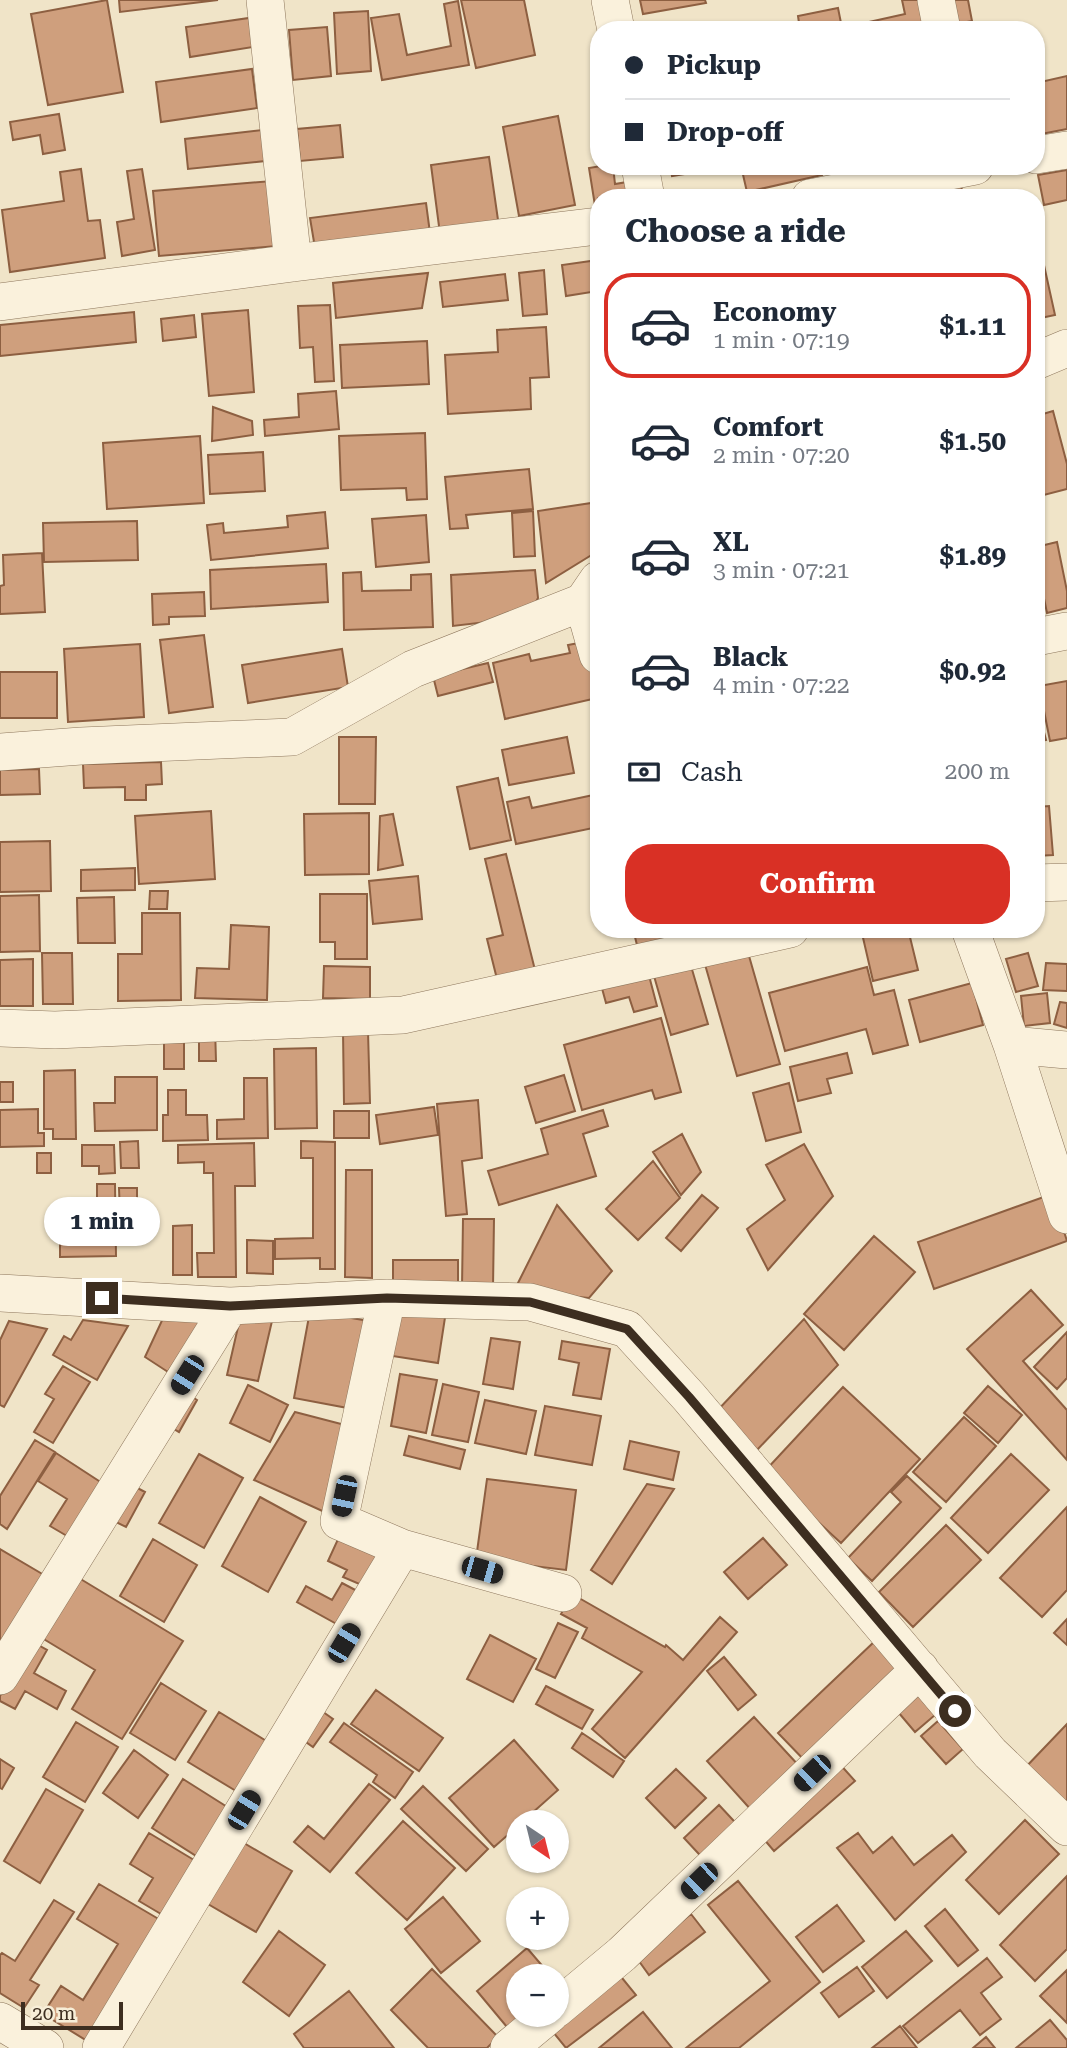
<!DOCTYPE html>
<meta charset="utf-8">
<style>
:root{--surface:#fff;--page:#f2f2f3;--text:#1f2937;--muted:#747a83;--line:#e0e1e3;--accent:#d93025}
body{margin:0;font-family:"Roboto Serif",serif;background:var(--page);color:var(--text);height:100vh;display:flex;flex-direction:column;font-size:26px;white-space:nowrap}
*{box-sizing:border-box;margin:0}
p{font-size:23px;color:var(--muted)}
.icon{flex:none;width:38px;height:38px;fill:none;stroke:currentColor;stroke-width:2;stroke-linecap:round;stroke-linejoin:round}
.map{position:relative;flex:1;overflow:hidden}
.panel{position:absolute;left:590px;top:189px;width:455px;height:749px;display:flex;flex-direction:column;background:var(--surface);border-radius:28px;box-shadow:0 2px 5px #0004}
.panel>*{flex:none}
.top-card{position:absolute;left:590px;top:21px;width:455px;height:154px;border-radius:28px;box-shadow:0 2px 5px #0004;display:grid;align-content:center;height:154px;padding:0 35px;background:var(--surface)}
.needle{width:46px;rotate:145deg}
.buttons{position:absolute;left:506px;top:1810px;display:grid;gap:14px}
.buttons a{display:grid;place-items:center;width:63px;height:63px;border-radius:50%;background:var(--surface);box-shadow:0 2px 5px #0004;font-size:35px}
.scale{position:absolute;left:21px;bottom:18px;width:102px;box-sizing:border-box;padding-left:7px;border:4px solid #3d2e20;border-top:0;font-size:19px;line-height:24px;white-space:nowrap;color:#3d2e20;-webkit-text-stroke:5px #f7eed8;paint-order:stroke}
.end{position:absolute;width:32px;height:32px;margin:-16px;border:9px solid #3d2e20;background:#fff;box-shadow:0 0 0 4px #fff}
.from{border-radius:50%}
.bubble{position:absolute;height:49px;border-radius:24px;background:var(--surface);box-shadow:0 2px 5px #0004;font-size:23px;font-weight:700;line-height:49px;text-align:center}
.car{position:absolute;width:21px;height:42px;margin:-21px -10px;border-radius:9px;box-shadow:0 0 5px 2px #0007;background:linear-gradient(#222 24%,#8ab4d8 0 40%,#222 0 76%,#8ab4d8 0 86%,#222 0)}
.top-card b{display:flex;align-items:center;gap:24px;height:66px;font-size:26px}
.top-card b+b{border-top:2px solid var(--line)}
.top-card i{width:18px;height:18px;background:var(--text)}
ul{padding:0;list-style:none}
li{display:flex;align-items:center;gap:21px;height:105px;margin:0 14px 10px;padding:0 21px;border:4px solid transparent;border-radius:28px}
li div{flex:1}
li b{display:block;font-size:26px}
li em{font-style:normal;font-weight:700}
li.current{border-color:var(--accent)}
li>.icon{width:63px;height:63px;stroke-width:1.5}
h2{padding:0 35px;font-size:32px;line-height:84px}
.pay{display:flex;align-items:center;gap:18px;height:77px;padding:0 35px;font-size:26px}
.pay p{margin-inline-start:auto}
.button{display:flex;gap:14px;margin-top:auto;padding:14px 35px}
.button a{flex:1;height:80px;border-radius:28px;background:var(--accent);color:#fff;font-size:28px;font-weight:700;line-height:80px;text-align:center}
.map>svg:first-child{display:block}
.building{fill:#cf9f7d;stroke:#8d5f41;stroke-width:2}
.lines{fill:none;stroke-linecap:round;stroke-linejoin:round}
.minor-casing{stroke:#8d765c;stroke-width:38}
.minor{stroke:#faf1dc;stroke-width:37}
.route{stroke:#3d2e20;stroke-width:9}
</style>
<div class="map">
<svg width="1067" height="2048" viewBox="0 0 1067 2048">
<rect width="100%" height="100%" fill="#f0e4c8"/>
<!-- building -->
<path class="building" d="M107,0L123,92L48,105L31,14Z
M119,0H218L120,12Z
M461,0H524L535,55L476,68Z
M640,0H705L706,3L643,14Z
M902,0H926L932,30H800L798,16L838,8L842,28L905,14Z
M947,0H968L972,21L952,25Z
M458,1L469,65L382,80L371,18L399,14L407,55L451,46L444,4Z
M368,11L371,71L337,74L334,13Z
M249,18L253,47L190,57L186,27Z
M327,27L331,76L293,80L289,30Z
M252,69L257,108L161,122L156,82Z
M1067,76V129L1036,135V83Z
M59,114L65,150L43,154L40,135L13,140L10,122Z
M558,116L575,205L519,216L503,127Z
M340,125L343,157L300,161L297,129Z
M262,130L265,161L188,169L185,139Z
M489,157L499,227L440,234L431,165Z
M601,166H613L615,184L639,180L642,198H598V212H596L589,168Z
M670,166H733L672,176Z
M741,166H820L822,175L747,192Z
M838,166H879L840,175Z
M81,169L88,221L100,220L105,258L10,272L2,210L64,201L60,172Z
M142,169L155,250L122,256L117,222L134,219L127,171Z
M1067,170V200L1044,205L1038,175Z
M272,181L277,246L159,256L153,191Z
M961,186L964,198H916Z
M426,203L430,233L315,248L310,218Z
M1038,238L1055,315L1036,319V239Z
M598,260V291L566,296L562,265Z
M544,270L547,314L523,316L519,273Z
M428,273L422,308L336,318L333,283Z
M505,274L508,300L443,307L440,282Z
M330,305L334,381L315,382L313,347L300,348L298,306Z
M248,310L254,392L209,396L202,314Z
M134,312L136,342L0,356V325Z
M194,315L196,337L163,341L161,319Z
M546,327L549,377L530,378L531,409L448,414L445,355L498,352L497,330Z
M427,341L429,384L342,388L340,345Z
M336,391L339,429L265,436L264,420L299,417L298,394Z
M213,407L252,421L253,435L212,441Z
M1053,411L1067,464V489L1036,497V416Z
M425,433L427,499L407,500L406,488L341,490L339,436Z
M200,436L204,503L107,509L103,443Z
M263,452L265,491L210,494L208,455Z
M529,469L533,509L466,515L468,528L450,529L445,477Z
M598,502V551L546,583L538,511Z
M533,511L535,556L514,557L512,513Z
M325,512L328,548L211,560L207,525L223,523L224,533L288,527L287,516Z
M426,515L429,562L376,567L372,519Z
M137,521L138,560L44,562L43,523Z
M1057,542L1067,591V608L1047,613L1036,560V547Z
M42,553L45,612L0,614V586L4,585L3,555Z
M326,564L328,602L211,609L210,570Z
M535,570L538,598L528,617L453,626L451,575Z
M361,572L362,591L411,590V575L431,574L433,627L344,630L343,573Z
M204,592L205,616L169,617V624L153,625L152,594Z
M204,635L213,707L169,713L160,640Z
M584,642L597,698L505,719L493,663L529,654L531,661L570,653L568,645Z
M140,644L144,717L68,722L64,649Z
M342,649L348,687L248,703L242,665Z
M488,663L493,682L438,696L433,676Z
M0,672H57V718H0Z
M1067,681V738L1050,741L1039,686Z
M1036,701L1046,740L1036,742Z
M339,737H376L375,804H339Z
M567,737L574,773L509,785L502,750Z
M161,762L162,784L146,785V800H125V787L84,788L83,764Z
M39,769L40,794L0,795V770Z
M498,778L511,840L470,849L457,787Z
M598,794V827L516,844L507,802L529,797L532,808Z
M1049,806L1053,855L1036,856V807Z
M211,811L215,879L139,884L135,816Z
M369,813V874L305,875L304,814Z
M393,814L403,865L378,870L380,816Z
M50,841L51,891L0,892V842Z
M506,854L535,970L497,979L487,939L503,935L485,859Z
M135,868V890L81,891V870Z
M418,876L422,919L373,924L369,881Z
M150,891H168L167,909H149Z
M320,894H367V959H335V942H320Z
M39,895L40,951L0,952V896Z
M114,897L115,943H78L77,898Z
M142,913H180L181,1000L118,1001V954H142Z
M231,925L269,927L267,1000L195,998L197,968L229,969Z
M633,929H676L678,938L638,949Z
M861,929H908L918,970L873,981Z
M747,949L780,1064L737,1076L704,961Z
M42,953H72L73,1004H43Z
M1028,953L1038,986L1016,992L1006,959Z
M33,959V1006H0V960Z
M1046,963L1067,964V991L1043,990Z
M324,966L370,967V999L323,998Z
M691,966L708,1024L671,1035L654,976Z
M867,967L874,995L894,990L908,1045L873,1054L866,1029L785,1051L769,993Z
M647,968L657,1006L634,1012L629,997L606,1003L600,981Z
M972,983L983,1025L920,1042L909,1000Z
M1047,993L1050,1023L1024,1026L1021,996Z
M1060,1002L1067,1003V1028L1054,1024Z
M661,1018L681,1092L655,1099L652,1090L582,1110L564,1045Z
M199,1027H215L216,1061H199Z
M343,1031H368L370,1103L344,1104Z
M184,1042V1069H164V1043Z
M316,1048L317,1128L275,1129L274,1049Z
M847,1053L852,1073L827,1079L831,1093L798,1101L790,1067Z
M75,1070L76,1139H53V1129H44V1071Z
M564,1075L575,1111L536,1123L525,1087Z
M115,1077H157V1130L95,1131L94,1103H115Z
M244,1078H267L268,1138L217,1139V1120L244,1119Z
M0,1082H13V1102H0Z
M789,1083L801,1132L766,1141L753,1093Z
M168,1090H186V1115H207L208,1140L163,1141V1115H168Z
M478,1100L482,1158L462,1161L467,1214L446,1216L437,1104Z
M434,1107L438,1135L380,1144L376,1115Z
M38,1109V1133H44V1146L0,1147V1110Z
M603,1110L608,1126L583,1134L596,1176L499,1205L488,1171L548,1154L541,1129Z
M334,1111H369V1138H334Z
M682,1134L701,1172L681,1195L653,1152Z
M138,1141L139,1168H121L120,1142Z
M301,1141L335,1142V1269H320V1258L275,1259V1239L313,1238V1158H301Z
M254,1143L255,1186H235L236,1277H198L197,1253H214L213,1173H204V1162L178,1163V1145Z
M804,1144L833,1196L768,1270L747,1229L785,1200L766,1165Z
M82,1145H114L115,1173L99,1174V1166H82Z
M37,1153H51V1173H37Z
M653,1161L680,1198L638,1240L606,1209Z
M346,1170H372V1278L345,1277Z
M97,1184H115L116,1256L60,1257V1228H77L76,1208L97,1207Z
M119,1188H137V1214L120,1215Z
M1052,1194L1067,1241L934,1289L918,1242Z
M702,1195L718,1208L681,1251L666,1238Z
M557,1205L612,1271L589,1298L514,1291Z
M463,1219H494L493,1288L462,1287Z
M192,1225V1275H173V1226Z
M874,1236L915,1272L844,1350L804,1314Z
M247,1240L273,1241V1274L247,1273Z
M393,1260H458V1285L393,1284Z
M1031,1290L1063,1325L1023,1361L1067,1410V1460L967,1349Z
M395,1303L446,1311L438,1363L386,1355Z
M310,1311L369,1321L353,1409L294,1398Z
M165,1314L204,1319L168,1372L145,1357Z
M241,1314L272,1321L258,1381L227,1375Z
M804,1319L838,1365L756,1451L715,1413Z
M83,1320L128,1326L97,1380L53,1355L64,1336L71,1340Z
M9,1321L47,1329L4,1407L0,1405V1340Z
M1067,1332V1378L1057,1389L1034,1367Z
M491,1338L520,1342L513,1389L483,1384Z
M562,1341L610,1349L601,1399L573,1395L579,1363L559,1359Z
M63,1366L90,1382L53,1443L34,1432L54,1399L45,1394Z
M400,1374L437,1380L426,1433L391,1426Z
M443,1384L479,1392L468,1442L432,1435Z
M248,1385L288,1405L270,1442L230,1423Z
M988,1386L1022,1415L998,1443L964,1413Z
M843,1387L920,1459L841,1543L764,1472Z
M183,1391L197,1400L179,1432L164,1423Z
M485,1400L536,1411L526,1454L475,1443Z
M545,1406L601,1416L592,1465L535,1455Z
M295,1412L345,1425L329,1514L254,1480Z
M964,1417L996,1446L946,1502L913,1472Z
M409,1436L465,1450L460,1469L404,1455Z
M35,1440L55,1452L7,1529L0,1524V1496Z
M630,1441L679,1452L673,1480L624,1469Z
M56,1453L102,1483L67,1536L50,1526L67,1499L38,1481Z
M199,1454L243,1478L204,1548L159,1523Z
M1011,1454L1049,1490L988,1553L951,1518Z
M907,1476L941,1508L872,1581L848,1558L901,1502L891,1492Z
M487,1479L576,1490L566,1570L476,1559Z
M126,1482L145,1492L126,1527L106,1517Z
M647,1484L674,1489L612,1584L591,1570Z
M260,1497L306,1522L268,1592L222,1566Z
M1067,1507V1590L1042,1617L1000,1578Z
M946,1525L981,1560L913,1627L879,1592Z
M339,1537L378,1555L364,1586L343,1577L347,1570L328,1561Z
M763,1538L787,1565L748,1599L724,1572Z
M153,1539L197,1565L164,1622L120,1596Z
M0,1549L44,1575L0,1646Z
M69,1572L183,1641L122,1739L72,1709L95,1670L32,1632Z
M342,1583L361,1593L342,1627L297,1602L306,1586L332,1600Z
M572,1594L665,1647L666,1645L683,1660L720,1617L737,1632L625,1758L592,1729L642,1672L582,1638L587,1628L561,1614Z
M1067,1619V1645L1054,1633Z
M558,1623L578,1632L555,1678L536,1669Z
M490,1635L536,1659L513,1702L467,1679Z
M31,1641L47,1650L34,1673L66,1691L57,1709L25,1691L15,1709L0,1701V1696Z
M875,1641L906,1675L810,1766L778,1733Z
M724,1657L756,1695L738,1710L707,1671Z
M161,1683L206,1711L175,1760L130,1733Z
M546,1686L593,1710L582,1729L536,1704Z
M913,1689L935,1715L915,1732L893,1706Z
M376,1690L443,1738L419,1771L351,1724Z
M316,1707L333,1719L313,1747L296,1735Z
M219,1712L268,1742L236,1791L188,1762Z
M754,1717L801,1768L753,1812L707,1761Z
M938,1721L963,1749L946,1764L921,1736Z
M76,1722L118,1747L85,1802L43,1777Z
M344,1723L413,1772L395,1798L373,1782L377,1775L330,1742Z
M1067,1724V1805L1023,1770Z
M582,1733L624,1761L613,1777L572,1748Z
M514,1740L558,1790L522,1822H518V1826L494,1847L449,1798Z
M134,1750L168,1775L138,1818L103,1793Z
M0,1759L14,1768L2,1789L0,1788Z
M837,1761L855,1781L774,1851L757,1831Z
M676,1769L706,1798L675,1828L646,1798Z
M183,1779L232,1810L201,1859L152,1828Z
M369,1784L390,1800L330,1872L294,1842L308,1826L324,1839Z
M423,1786L488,1849L466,1871L401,1809Z
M46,1789L83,1810L40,1883L4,1861Z
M719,1805L746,1834L711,1867L684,1838Z
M1025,1820L1059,1854L999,1914L966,1880Z
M403,1821L455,1868L407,1920L356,1873Z
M149,1833L199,1863L166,1917L139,1901L153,1878L130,1864Z
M858,1833L873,1853L892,1837L914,1865L952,1835L966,1852L895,1920L837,1848Z
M237,1839L292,1871L256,1932L201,1900Z
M1067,1876V1949L1035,1981L1000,1945Z
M738,1881L820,1982L739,2048H686L770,1981L708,1905Z
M99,1884L162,1921L89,2042L43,2014L61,1986L83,2000L118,1944L77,1919Z
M443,1897L480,1941L441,1973L405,1929Z
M54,1900L74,1912L30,1980L39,1985L24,2008L0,1993V1955L2,1953L15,1961Z
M837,1905L864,1941L823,1972L796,1937Z
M945,1909L978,1950L958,1966L925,1926Z
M691,1914L705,1932L649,1975L636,1957Z
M279,1931L325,1965L289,2016L243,1982Z
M906,1931L932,1961L887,1998L862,1967Z
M527,1948L551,1976H518V2014H533L512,2033L477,1991Z
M987,1958L1002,1977L981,1993L1001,2019L980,2035L960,2010L918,2043L903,2026Z
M857,1967L874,1991L839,2017L821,1993Z
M432,1969L498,2037L487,2048H428L391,2010Z
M1067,1970V2023L1040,1996Z
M618,1973L636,1995L566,2048L549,2027Z
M349,1991L394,2048H304L294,2034Z
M643,2012L672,2048H599Z
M1050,2020L1067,2040V2048H1016Z
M900,2026L917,2048H872Z
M986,2037L995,2048H973Z"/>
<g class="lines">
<defs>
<path id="minor" d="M265,0L293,263
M610,0L616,30
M936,0L942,30
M1036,155L1067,150
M640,166L646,198
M810,198L975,166
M0,302L293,263L598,226
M1036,361L1067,348
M583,602L598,655
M1036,637L1067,631
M0,752L81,746L292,737L413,669L583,602L598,580
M1036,883L1067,882
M970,929L1012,1045L1067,1215
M0,1028L55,1030L403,1015L790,929
M1012,1045L1067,1050
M0,1293L230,1306L387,1298L530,1302L627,1329L689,1397L990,1753L1067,1827
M387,1298L339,1521L402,1548L563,1593
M0,1676L230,1306
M556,2009L622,1954L920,1669
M0,2021L45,2048
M101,2048L402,1548
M509,2048L550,2014"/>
</defs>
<!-- minor casing -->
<use href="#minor" class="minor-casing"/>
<!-- minor -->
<use href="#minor" class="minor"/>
</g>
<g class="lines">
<!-- route -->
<path class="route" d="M102,1298L230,1306L387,1298L530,1302L627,1329L689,1397L955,1711"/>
</g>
</svg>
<div class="buttons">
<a><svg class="needle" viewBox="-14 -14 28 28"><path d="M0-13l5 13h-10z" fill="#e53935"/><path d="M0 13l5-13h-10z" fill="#747a83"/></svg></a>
<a>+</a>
<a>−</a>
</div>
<div class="scale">20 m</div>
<i class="end from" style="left:955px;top:1711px"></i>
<i class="end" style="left:102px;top:1298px"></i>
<div class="bubble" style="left:44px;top:1197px;width:116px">1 min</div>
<i class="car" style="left:187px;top:1375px;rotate:212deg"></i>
<i class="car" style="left:344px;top:1496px;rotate:192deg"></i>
<i class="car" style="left:482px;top:1570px;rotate:106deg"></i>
<i class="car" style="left:344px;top:1643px;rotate:31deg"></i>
<i class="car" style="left:812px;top:1773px;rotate:226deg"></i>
<i class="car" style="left:244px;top:1810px;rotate:31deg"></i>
<i class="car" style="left:699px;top:1881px;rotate:226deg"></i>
<div class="top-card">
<b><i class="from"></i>Pickup</b>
<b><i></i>Drop-off</b>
</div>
<section class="panel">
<h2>Choose a ride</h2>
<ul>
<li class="current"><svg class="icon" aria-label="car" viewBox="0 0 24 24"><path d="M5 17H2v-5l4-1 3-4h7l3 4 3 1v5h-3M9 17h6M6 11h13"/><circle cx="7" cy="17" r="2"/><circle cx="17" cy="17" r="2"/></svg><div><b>Economy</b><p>1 min · 07:19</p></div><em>$1.11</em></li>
<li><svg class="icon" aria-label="car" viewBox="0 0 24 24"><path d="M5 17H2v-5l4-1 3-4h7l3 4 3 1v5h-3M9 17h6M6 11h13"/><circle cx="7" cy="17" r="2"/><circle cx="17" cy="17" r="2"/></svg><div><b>Comfort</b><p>2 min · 07:20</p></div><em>$1.50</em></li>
<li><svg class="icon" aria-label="car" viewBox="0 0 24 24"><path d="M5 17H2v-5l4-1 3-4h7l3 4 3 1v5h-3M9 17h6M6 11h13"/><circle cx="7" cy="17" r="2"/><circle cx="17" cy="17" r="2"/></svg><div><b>XL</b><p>3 min · 07:21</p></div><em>$1.89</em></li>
<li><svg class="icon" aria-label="car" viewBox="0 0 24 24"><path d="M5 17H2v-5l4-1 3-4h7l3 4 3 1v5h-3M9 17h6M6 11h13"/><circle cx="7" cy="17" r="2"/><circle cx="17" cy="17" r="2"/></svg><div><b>Black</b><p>4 min · 07:22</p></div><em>$0.92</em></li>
</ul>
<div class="pay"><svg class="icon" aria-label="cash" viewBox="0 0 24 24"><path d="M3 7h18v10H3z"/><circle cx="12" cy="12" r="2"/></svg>Cash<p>200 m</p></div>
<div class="button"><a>Confirm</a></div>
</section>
</div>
